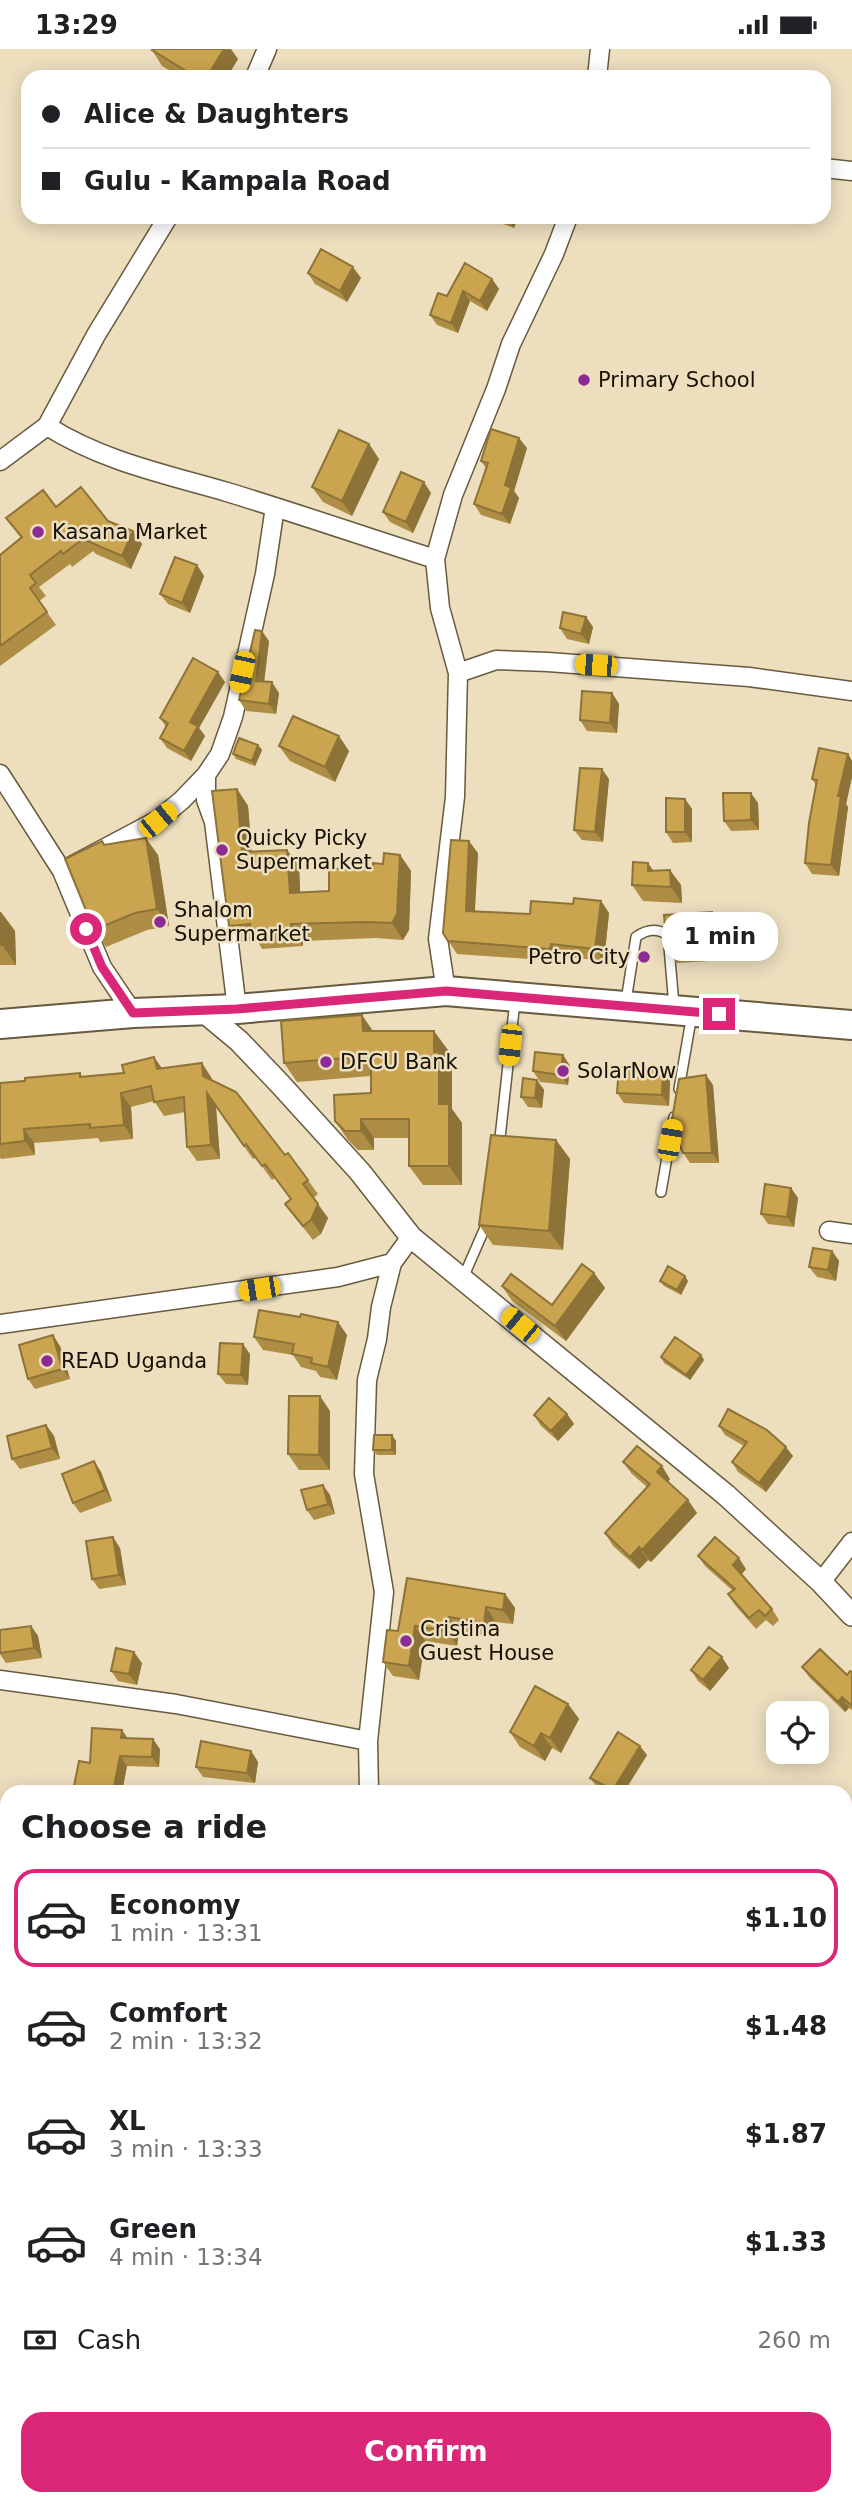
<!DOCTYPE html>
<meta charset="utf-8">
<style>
:root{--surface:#fff;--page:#f6f6f6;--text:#202124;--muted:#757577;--line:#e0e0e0;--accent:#db2777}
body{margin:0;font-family:"DejaVu Sans",sans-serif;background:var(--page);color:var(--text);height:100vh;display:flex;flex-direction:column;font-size:26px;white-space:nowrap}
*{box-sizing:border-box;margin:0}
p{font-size:23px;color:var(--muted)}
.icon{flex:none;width:38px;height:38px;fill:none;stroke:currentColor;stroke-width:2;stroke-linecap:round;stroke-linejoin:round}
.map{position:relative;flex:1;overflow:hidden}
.details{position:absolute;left:0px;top:1736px;width:852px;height:721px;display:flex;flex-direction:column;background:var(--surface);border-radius:21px 21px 0 0;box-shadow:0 4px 18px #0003}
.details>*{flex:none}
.hud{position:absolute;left:21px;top:21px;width:810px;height:154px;border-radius:21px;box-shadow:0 4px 18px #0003;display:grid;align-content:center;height:154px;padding:0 21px;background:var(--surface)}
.buttons{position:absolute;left:766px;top:1652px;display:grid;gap:14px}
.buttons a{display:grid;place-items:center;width:63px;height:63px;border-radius:14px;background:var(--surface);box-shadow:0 4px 18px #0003;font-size:35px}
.end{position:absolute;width:32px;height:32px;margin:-16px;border:9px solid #db2777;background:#fff;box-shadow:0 0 0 4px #fff}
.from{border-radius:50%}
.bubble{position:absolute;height:49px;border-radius:21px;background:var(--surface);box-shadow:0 4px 18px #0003;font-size:23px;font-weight:600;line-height:49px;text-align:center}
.car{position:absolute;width:21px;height:42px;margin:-21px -10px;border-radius:9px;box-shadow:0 0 5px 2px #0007;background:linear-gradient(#f5c518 24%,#345 0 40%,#f5c518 0 76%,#345 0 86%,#f5c518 0)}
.hud b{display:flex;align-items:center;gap:24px;height:66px;font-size:26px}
.hud b+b{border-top:2px solid var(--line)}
.hud i{width:18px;height:18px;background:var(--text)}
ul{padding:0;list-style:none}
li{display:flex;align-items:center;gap:21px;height:98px;margin:0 14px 10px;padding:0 7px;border:4px solid transparent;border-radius:21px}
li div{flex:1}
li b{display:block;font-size:26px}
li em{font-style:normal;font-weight:600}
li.selected{border-color:var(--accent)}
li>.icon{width:63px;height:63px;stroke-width:1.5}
h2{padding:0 21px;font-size:32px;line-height:84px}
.pay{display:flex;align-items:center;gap:18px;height:77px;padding:0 21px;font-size:26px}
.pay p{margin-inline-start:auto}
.button{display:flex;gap:14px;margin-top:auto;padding:14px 21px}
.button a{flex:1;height:80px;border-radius:21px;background:var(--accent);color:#fff;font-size:28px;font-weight:600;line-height:80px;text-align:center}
.status{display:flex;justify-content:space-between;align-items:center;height:49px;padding:0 35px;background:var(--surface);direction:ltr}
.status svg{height:19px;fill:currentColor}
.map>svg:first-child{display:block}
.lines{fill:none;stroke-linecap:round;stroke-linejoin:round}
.service-casing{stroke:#675a3e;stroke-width:12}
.minor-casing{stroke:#675a3e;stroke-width:21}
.tertiary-casing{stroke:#675a3e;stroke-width:24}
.primary-casing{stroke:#675a3e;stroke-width:32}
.service{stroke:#fff;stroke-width:9}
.minor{stroke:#fff;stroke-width:18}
.tertiary{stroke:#fff;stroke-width:21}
.primary{stroke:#fff;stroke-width:28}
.wall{fill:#ae8d44}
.shaded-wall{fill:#8d7337}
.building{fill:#caa44f;stroke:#8d7337;stroke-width:2}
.route{stroke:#db2777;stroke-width:9}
.poi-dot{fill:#8c2b94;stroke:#eddebe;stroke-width:2.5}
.labels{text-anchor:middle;stroke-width:5;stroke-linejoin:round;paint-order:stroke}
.poi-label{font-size:21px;fill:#171106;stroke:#eddebe;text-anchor:start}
</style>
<div class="status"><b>13:29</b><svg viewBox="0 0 49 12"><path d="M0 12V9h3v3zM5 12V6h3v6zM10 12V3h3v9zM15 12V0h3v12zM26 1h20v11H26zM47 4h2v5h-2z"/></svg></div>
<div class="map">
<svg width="852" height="2457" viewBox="0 0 852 2457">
<rect width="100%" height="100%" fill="#eddebe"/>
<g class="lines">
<defs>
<path id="service" d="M626,952L636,888C647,880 657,879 668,886L674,957
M679,1040L692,965
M499,1098L515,952
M661,1143L674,1068
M463,1229L487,1174"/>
<path id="minor" d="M255,28L267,0
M597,28L600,0
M824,119L852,122
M47,377C102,412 165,425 227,443C296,464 366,488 435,510
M0,412L47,377L96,286L168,168
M458,624L496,611L548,613L749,628L852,642
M0,725L62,822L102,918L133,964
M206,726V751L214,773L237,960
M62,822L158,771L182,751L206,726L220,705L233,668L265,525L275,458
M446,942L438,890L455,748L458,624L440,559L435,510L453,446L496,340L511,295L554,205L568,168
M829,1182L852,1185
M0,1275L338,1228L392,1214
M821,1533L852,1493
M0,1631L176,1655L368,1692
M369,1743L368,1692L384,1543L364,1425L367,1331L377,1290L381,1258L392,1214L411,1188
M845,1923L852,1924
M0,2005L4,2020
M845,2333L852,2331
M0,2440L7,2439"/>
<path id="tertiary" d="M203,962L239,992L280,1035L360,1123L411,1188L726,1446L821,1533L852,1566"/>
<path id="primary" d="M0,975L133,964L237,960L446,942L852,976"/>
</defs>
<!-- service casing -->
<use href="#service" class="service-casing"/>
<!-- minor casing -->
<use href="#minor" class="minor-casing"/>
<!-- tertiary casing -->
<use href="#tertiary" class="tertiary-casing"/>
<!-- primary casing -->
<use href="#primary" class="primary-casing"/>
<!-- service -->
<use href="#service" class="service"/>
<!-- minor -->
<use href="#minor" class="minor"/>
<!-- tertiary -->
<use href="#tertiary" class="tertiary"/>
<!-- primary -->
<use href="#primary" class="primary"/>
</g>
<!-- wall -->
<path class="wall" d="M152,1L238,10L227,28H181L162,17Z
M490,168H518L514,179L492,171Z
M308,224L361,229L347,253L315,235Z
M492,230L499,240L487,262L470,252L458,284L437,276L430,266L447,247Z
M369,395L379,410L352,467L323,453L312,438Z
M527,399L514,442L519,449L510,475L481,466L474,455L486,419L481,412Z
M431,444L413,484L390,473L383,463Z
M56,458L108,472L142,495L131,520L96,505L93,502L72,518L70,515L39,538L46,547L39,552L56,576L0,617V506L21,489L6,469Z
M197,516L204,527L190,564L168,555L160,545Z
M586,568L593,578L589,595L567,590L560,579Z
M269,592L264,633L279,644L276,665L246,662L239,651Z
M225,633L199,679L205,687L191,712L167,699L160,689L166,678L160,669Z
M612,644L619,655L617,684L587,682L580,671Z
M258,696L262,701L255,717L236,710L233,705Z
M279,697L349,702L335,733L290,712Z
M848,705L852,712V728L846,755L848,758L839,827L812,825L805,814L816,736L812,730Z
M609,730L603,793L582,791L574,781Z
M237,740L248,757L252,803L287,801L299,817L300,843L329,842L373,819L400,806L411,822L409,881L403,891L376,889L303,892V897L262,900L257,891L240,893L229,877Z
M685,750L692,760V793L673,794L666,783Z
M758,754L759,781L731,782L724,772Z
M102,792L105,796L158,806L169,877L147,881L106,898L94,881Z
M478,804L475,862L530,865L573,855L601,852L609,864L604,912L559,907V912L457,905L443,884Z
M653,822L681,836L682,854L643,852L632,836Z
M0,863L15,882L16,916H0Z
M723,878L725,911L677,914L667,899Z
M373,982L448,1001V1015L452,1022V1060L462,1074V1136H423L409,1117V1089H374V1101H358L348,1091L335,1072L371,1044V1027L297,1033L284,1014Z
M563,1006L570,1017L568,1036L540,1033L533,1022Z
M162,1020L211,1028L212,1031L285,1106L288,1104L318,1145L313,1149L328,1169L321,1185L313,1191L285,1155L291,1150L275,1129L272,1131L256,1109L253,1110L216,1058L220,1110L197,1112L187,1098L185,1063L164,1067L154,1052L131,1058L133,1090L100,1093L98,1089L34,1094L35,1106L1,1110L0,1108V1034L80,1024L82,1027Z
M537,1031L544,1041L542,1059L528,1058L521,1048Z
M670,1031L669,1057L624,1054L617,1044Z
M713,1036L719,1114H690L683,1104Z
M556,1091L570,1110L563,1201L493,1196L479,1176Z
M791,1139L798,1149L794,1178L768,1175L761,1165Z
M832,1202L839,1212L836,1232L817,1228L809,1218Z
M594,1224L605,1239L566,1292L512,1252L502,1237L552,1256Z
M660,1232H688L681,1246L664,1237Z
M300,1268L347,1286L337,1331L320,1328L316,1322L301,1318L293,1306L263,1301L254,1288Z
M60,1297L70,1330L35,1340L28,1330Z
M250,1305L248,1336L226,1335L218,1325Z
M701,1306L704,1311L690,1331L664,1314L661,1308Z
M330,1362V1421H299L288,1405Z
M567,1365L574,1375L558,1392L541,1377L534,1366Z
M46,1376L54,1387L60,1410L20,1420L12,1410Z
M719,1377L793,1407L766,1443L738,1423L732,1413L744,1397L725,1386Z
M396,1392V1406H377L373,1401Z
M94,1412L101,1423L112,1452L80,1464L73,1454Z
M623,1413L670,1430L668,1433L697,1464L651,1513L648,1511L639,1520L613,1497L605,1484L647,1438L632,1425Z
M330,1446L335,1465L314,1471L307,1461Z
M120,1499L126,1536L99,1540L92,1530Z
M698,1507L746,1520L741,1525L772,1560L779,1571L773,1577L766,1571L756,1580L735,1556L728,1545L733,1542L705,1517Z
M505,1545L515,1559L513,1575L496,1573L494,1588L459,1582L457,1597L425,1592L419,1631L393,1627L383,1613L398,1582Z
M31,1577L38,1587L42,1609L6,1614L0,1605V1581Z
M142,1614L137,1636L118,1632L111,1622Z
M802,1618L847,1626L852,1623V1661L849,1659L845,1663L809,1628Z
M729,1619L710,1642L698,1632L691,1621Z
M568,1655L579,1670L561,1704L552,1699L545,1712L520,1698L510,1683Z
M127,1689L160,1700L159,1718L127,1717L122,1743H78L74,1737L90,1714Z
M251,1702L258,1713L255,1734L203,1728L196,1718Z
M647,1706L624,1743H606L597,1738L590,1729Z
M0,1757L6,1766L7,1775V1789L0,1790Z
M0,2196H7V2324H0Z"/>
<!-- shaded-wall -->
<path class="shaded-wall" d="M224,0H231L238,10L227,28H207Z
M508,168H518L514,179L507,169Z
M353,218L361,229L347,253L340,242Z
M492,230L499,240L487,262L480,252Z
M463,242L470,252L458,284L451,274Z
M519,389L527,399L514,442L519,449L510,475L502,465L505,436Z
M369,395L379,410L352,467L342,452Z
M424,433L431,444L413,484L406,473Z
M133,482L142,495L131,520L122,507Z
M197,516L204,527L190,564L182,554Z
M586,568L593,578L589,595L581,585Z
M262,582L269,592L263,642L256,632Z
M218,623L225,633L199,679L205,687L191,712L184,702L190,673Z
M272,633L279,644L276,665L269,655Z
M612,644L619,655L617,684L610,674Z
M339,687L349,702L335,733L325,718Z
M258,696L262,701L255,717L252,712Z
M848,705L852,712V728L846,755L848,758L839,827L831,816L838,747Z
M602,720L609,730L603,793L595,783Z
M237,740L248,757L253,820L242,803Z
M751,744L758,754L759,781L751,771Z
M685,750L692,760V793L685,783Z
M146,789L158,806L169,877L157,860Z
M469,792L478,804L474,874L466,862Z
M287,801L299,817L301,860L290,844Z
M400,806L411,822L409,881L403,891L392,874Z
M648,814L659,830L648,822Z
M670,821L681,836L682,854L671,838Z
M601,852L609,864L604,912L595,900Z
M1,863L15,882L16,916L2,896Z
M712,863L723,878L725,911L714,896Z
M291,875L303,892V897L292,881Z
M551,895L559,907V912L550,900Z
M362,966L375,985L363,982Z
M434,982L448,1001V1015L452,1022V1060L462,1074V1136L449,1117L439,1055L434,1003Z
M563,1006L570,1017L568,1036L560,1026Z
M154,1008L164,1022L157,1020Z
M202,1014L211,1028L213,1041L203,1027Z
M663,1021L670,1031L669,1057L662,1046Z
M706,1026L713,1036L719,1114L712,1104Z
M537,1031L544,1041L542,1059L535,1049Z
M121,1044L131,1058L133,1090L124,1076Z
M207,1044L216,1058L220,1110L211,1096Z
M361,1070L374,1089V1101L361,1082Z
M24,1080L34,1094L35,1106L25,1092Z
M556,1091L570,1110L563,1201L549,1182Z
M791,1139L798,1149L794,1178L787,1168Z
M318,1155L328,1169L321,1185L311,1171Z
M832,1202L839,1212L836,1232L828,1221Z
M594,1224L605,1239L566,1292L555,1277Z
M685,1227L688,1232L681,1246L677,1241Z
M338,1273L347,1286L337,1331L328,1318Z
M53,1286L60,1297L70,1330L62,1320Z
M243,1295L250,1305L248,1336L241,1326Z
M701,1306L704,1311L690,1331L686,1326Z
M320,1347L330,1362V1421L319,1406Z
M567,1365L574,1375L558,1392L551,1382Z
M46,1376L54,1387L60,1410L52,1399Z
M392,1386L396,1392V1406L392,1401Z
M786,1398L793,1407L766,1443L759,1434Z
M94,1412L101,1423L112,1452L105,1441Z
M662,1417L670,1430L666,1435L657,1423Z
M323,1436L330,1446L335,1465L328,1455Z
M688,1451L697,1464L651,1513L642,1501Z
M113,1488L120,1499L126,1536L119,1526Z
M639,1498L648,1511L639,1520L630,1508Z
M739,1509L746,1520L741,1526L733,1516Z
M505,1545L515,1559L513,1575L503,1561Z
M486,1558L496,1573L494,1588L484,1574Z
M449,1568L459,1582L457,1597L447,1582Z
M31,1577L38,1587L42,1609L34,1599Z
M415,1577L425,1592L419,1631L409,1617Z
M134,1603L142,1614L137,1636L129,1625Z
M722,1608L729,1619L710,1642L703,1631Z
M842,1648L849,1659L845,1663L838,1653Z
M568,1655L579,1670L561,1704L550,1689Z
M122,1681L129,1691L121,1689Z
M541,1684L552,1699L545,1712L534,1697Z
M153,1690L160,1700L159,1718L152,1708Z
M640,1697L647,1706L624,1743H614L613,1741Z
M251,1702L258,1713L255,1734L247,1724Z
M120,1707L127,1717L122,1743H113Z
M0,1757L6,1766L7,1787L2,1779Z"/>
<!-- building -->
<path class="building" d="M153,0H224L207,28H196L152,1Z
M321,200L353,218L340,242L308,224Z
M465,214L492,230L480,252L463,242L451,274L430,266L438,244L447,247Z
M491,380L519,389L505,436L511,439L502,465L474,455L488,414L481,412Z
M339,381L369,395L342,452L312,438Z
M401,423L424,433L406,473L383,463Z
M81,438L108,472L133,482L122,507L87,492L84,489L63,505L61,502L30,526L36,534L30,539L47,563L0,597V506L22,488L6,469L43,441L56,458Z
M175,508L197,516L182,554L160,545Z
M563,563L586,568L581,585L560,579Z
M255,581L262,582L256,632L272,633L269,655L239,651Z
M193,609L218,623L190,673L198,677L184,702L160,689L168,674L160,669Z
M582,642L612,644L610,674L580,671Z
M293,667L339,687L325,718L279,697Z
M239,689L258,696L252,712L233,705Z
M819,699L848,705L838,747H841L831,816L805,814L809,774L817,731L812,730Z
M580,719L602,720L595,783L574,781Z
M237,740L242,803L287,801L290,844L329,842V820L373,819V814L383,815L384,804L400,806L397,865L392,874L364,873L291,875L292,881L251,884L250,875L229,877L212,742Z
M723,744H751V771L724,772Z
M666,749L685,750V783H666Z
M146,789L157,860L135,864L94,881L65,810L102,792L104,796Z
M451,791L469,792L466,862L530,865L531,852L573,855L574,849L601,852L595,900L551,895L550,900L448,892L443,884Z
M633,813L648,814V822L670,821L671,838L632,836Z
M0,863L2,896H0Z
M712,863L714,896L667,899L664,866Z
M362,966L363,982H434V1003H439V1055H449V1117H409V1070H361V1082H345L335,1072L334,1046L371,1044V1007L284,1014L281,972Z
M535,1003L563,1006L560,1026L533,1022Z
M154,1008L157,1020L202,1014L203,1027L236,1043L285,1106L288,1104L308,1131L303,1135L318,1155L311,1171L303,1177L285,1155L291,1150L265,1115L262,1117L246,1095L244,1097L207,1044L211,1096L187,1098L184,1048L154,1053L151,1037L121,1044L124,1076L90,1079V1075L24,1080L25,1092L0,1095V1034L25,1032V1029L80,1024V1028L124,1024L122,1016Z
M619,1018L663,1021L662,1046L617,1044Z
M706,1026L712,1104H683L671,1076L679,1030Z
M523,1029L537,1031L535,1049L521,1048Z
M491,1086L556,1091L549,1182L479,1176Z
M765,1135L791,1139L787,1168L761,1165Z
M813,1199L832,1202L828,1221L809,1218Z
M582,1215L594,1224L555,1277L502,1237L511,1225L552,1256Z
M668,1217L685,1227L677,1241L660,1232Z
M259,1261L300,1268L301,1265L338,1273L328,1318L311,1314L312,1309L292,1305L294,1295L254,1288Z
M53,1286L62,1320L28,1330L19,1296Z
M675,1288L701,1306L686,1326L661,1308Z
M220,1294L243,1295L241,1326L218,1325Z
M289,1347H320L319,1406L288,1405Z
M549,1349L567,1365L551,1382L534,1366Z
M728,1360L767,1381L786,1398L759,1434L732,1413L747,1393L719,1377Z
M46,1376L52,1399L12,1410L7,1387Z
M374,1386H392V1401H373Z
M637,1397L662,1417L657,1423L688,1451L642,1501L639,1498L630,1508L605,1484L650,1435L623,1413Z
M94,1412L105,1441L73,1454L62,1425Z
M323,1436L328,1455L307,1461L301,1441Z
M113,1488L119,1526L92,1530L86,1492Z
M715,1488L739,1509L733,1516L772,1560L765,1567L759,1561L749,1569L728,1545L735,1540L698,1507Z
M407,1529L505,1545L503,1561L486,1558L484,1574L449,1568L447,1582L415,1577L409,1617L383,1613L387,1581L398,1582Z
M31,1577L34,1599L0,1604V1581Z
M709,1598L722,1608L703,1631L691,1621Z
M116,1599L134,1603L129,1625L111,1622Z
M820,1600L847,1626L850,1622L852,1623V1657L842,1648L838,1653L802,1618Z
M535,1637L568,1655L550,1689L541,1684L534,1697L510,1683Z
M92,1679L122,1681L121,1689L153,1690L152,1708L120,1707L113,1743H106L74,1737L79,1712L90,1714Z
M618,1683L640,1697L613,1741L590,1729Z
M201,1692L251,1702L247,1724L196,1718Z
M0,1762L2,1779L0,1780Z
M0,2196H7V2315H0V2264L1,2239H0Z"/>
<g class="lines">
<!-- route -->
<path class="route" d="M86,880L102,918L133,964L237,960L446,942L719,965"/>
</g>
<!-- markers -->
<g class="poi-dot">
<circle cx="584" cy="331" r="7"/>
<circle cx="38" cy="483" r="7"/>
<circle cx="222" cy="801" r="7"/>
<circle cx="160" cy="873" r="7"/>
<circle cx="644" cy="908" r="7"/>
<circle cx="326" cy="1013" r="7"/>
<circle cx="563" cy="1022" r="7"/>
<circle cx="47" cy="1312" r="7"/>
<circle cx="406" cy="1592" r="7"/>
</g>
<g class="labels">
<!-- poi labels -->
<g class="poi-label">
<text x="598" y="338">Primary School</text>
<text x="52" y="490">Kasana Market</text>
<text x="236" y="796">Quicky Picky<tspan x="236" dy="24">Supermarket</tspan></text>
<text x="174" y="868">Shalom<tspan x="174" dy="24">Supermarket</tspan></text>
<text x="630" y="915" text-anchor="end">Petro City</text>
<text x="340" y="1020">DFCU Bank</text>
<text x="577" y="1029">SolarNow</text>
<text x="61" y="1319">READ Uganda</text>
<text x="420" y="1587">Cristina<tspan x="420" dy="24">Guest House</tspan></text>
</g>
</g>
</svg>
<div class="buttons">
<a><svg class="icon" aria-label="locate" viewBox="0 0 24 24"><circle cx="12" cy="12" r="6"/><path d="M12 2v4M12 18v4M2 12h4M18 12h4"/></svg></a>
</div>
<i class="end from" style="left:86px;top:880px"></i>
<i class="end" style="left:719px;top:965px"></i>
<div class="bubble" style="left:662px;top:863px;width:116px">1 min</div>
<i class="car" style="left:596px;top:616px;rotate:274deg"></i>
<i class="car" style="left:242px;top:623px;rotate:192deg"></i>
<i class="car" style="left:158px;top:771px;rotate:51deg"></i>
<i class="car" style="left:510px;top:996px;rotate:186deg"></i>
<i class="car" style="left:670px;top:1091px;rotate:10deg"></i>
<i class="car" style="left:259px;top:1240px;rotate:261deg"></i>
<i class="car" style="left:520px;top:1276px;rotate:309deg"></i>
<div class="hud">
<b><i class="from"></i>Alice &amp; Daughters</b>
<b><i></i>Gulu - Kampala Road</b>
</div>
<section class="details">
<h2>Choose a ride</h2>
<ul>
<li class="selected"><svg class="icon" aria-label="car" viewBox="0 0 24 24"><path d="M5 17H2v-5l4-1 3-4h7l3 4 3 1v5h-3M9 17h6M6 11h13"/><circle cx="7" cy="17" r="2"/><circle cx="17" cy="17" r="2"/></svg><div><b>Economy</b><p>1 min · 13:31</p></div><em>$1.10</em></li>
<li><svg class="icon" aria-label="car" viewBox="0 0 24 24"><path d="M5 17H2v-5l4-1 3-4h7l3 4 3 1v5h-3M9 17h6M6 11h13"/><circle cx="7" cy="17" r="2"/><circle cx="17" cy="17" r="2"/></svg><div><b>Comfort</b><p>2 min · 13:32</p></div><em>$1.48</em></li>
<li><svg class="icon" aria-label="car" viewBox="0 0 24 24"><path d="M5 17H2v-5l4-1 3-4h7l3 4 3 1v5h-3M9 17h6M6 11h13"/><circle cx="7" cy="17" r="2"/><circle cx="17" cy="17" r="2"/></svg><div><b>XL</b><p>3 min · 13:33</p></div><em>$1.87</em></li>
<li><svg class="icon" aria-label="car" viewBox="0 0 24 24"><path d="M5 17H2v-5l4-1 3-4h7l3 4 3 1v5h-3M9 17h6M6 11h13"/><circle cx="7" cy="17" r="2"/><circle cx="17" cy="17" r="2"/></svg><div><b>Green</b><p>4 min · 13:34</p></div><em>$1.33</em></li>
</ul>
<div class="pay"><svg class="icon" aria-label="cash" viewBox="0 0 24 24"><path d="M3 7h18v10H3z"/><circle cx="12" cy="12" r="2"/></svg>Cash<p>260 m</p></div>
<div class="button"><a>Confirm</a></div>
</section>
</div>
